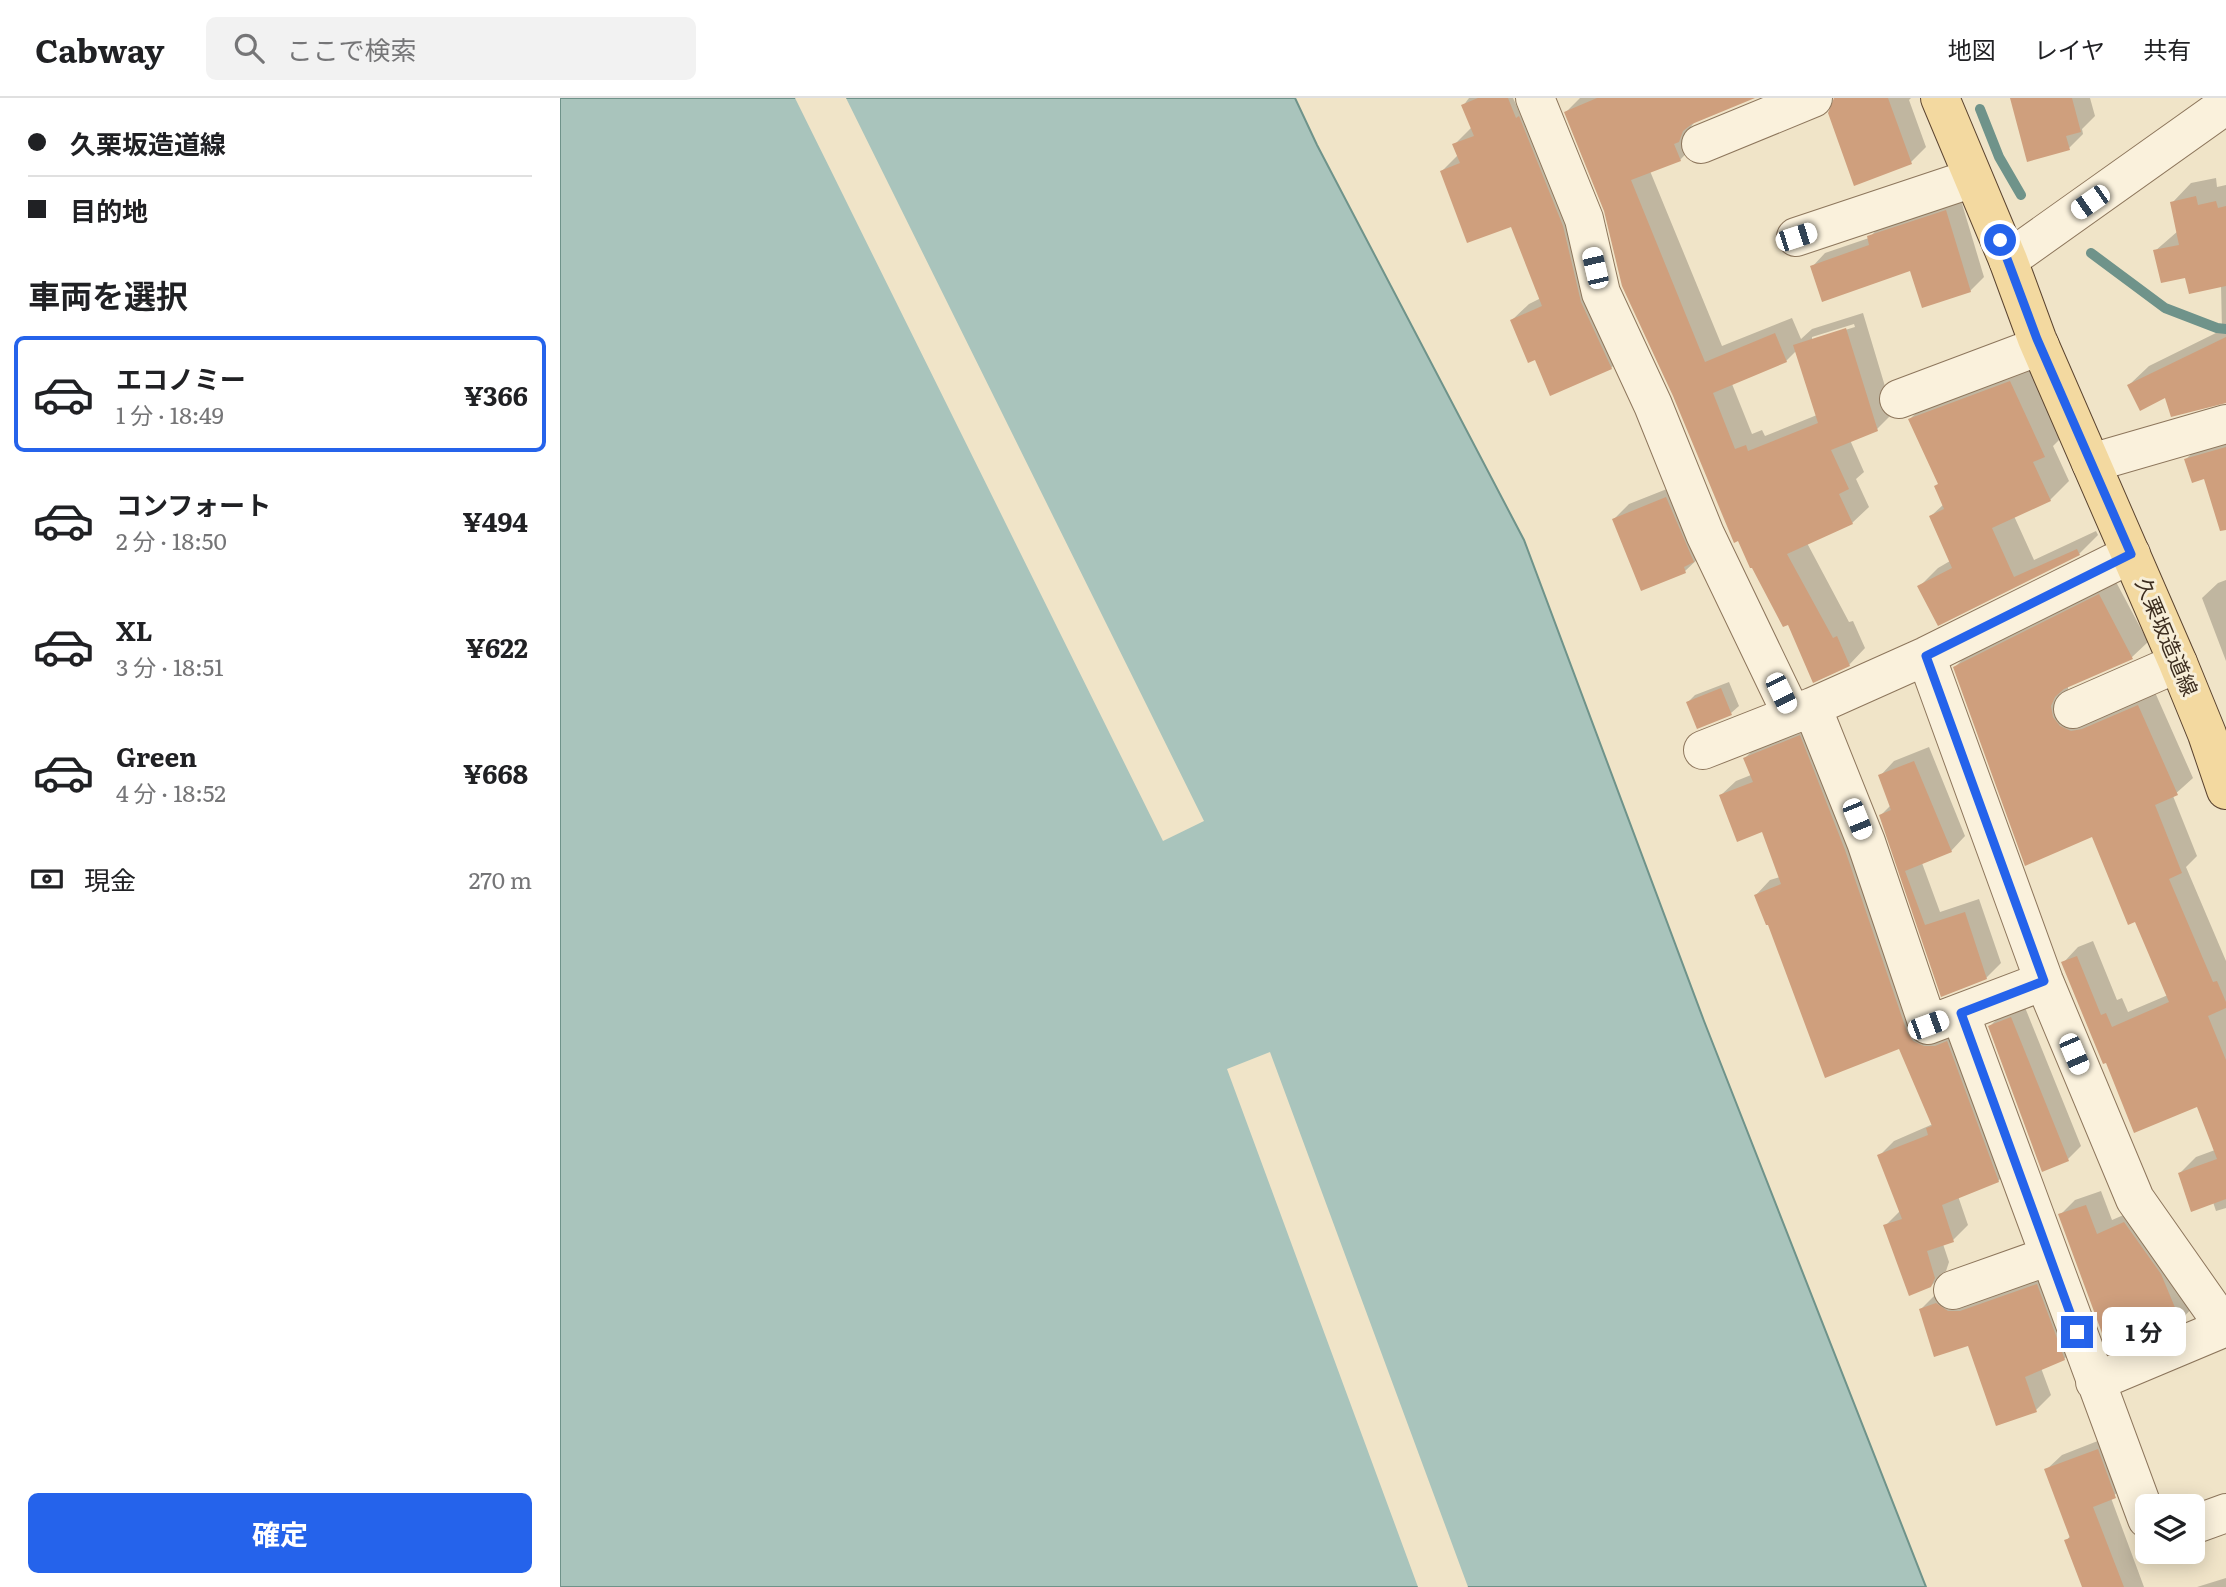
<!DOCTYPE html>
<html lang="ja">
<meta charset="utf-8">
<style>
:root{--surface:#fff;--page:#f2f2f2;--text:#202124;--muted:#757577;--line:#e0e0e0;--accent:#2563eb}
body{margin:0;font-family:Literata,"Noto Sans JP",serif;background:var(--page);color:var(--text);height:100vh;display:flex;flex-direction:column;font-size:26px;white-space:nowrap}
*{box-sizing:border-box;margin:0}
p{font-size:23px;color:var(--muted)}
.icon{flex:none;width:38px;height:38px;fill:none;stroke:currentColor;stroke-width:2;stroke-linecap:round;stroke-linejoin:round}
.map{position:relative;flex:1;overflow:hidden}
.sheet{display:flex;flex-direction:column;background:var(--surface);width:560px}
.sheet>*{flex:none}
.guide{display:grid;align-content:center;height:154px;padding:0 28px;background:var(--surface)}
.buttons{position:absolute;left:1575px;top:1396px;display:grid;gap:14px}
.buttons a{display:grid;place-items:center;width:70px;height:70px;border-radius:10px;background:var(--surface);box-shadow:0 4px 18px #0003;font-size:35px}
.end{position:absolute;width:32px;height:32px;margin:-16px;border:9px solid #2563eb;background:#fff;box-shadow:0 0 0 4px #fff}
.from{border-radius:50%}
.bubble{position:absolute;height:49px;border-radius:10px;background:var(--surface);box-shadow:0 4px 18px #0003;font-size:23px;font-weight:700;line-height:49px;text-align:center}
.car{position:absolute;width:21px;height:42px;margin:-21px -10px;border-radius:9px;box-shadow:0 0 5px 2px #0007;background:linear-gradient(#fff 24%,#345 0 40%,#fff 0 76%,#345 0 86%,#fff 0)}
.guide b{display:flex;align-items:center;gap:24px;height:66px;font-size:26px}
.guide b+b{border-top:2px solid var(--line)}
.guide i{width:18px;height:18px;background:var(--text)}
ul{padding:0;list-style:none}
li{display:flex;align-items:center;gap:21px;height:116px;margin:0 14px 10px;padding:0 14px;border:4px solid transparent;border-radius:10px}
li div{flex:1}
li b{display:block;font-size:26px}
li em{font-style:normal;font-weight:700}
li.active{border-color:var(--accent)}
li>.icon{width:63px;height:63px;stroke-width:1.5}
h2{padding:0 28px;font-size:32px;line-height:84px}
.pay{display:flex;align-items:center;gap:18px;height:77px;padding:0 28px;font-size:26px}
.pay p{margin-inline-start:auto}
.button{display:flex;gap:14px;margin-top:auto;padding:14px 28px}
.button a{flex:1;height:80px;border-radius:10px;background:var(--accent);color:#fff;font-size:28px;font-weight:700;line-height:80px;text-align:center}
header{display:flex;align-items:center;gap:42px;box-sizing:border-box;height:98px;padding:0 35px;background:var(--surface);border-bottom:2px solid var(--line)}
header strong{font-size:33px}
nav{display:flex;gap:38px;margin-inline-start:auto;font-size:24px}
.search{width:490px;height:63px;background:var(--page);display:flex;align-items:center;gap:18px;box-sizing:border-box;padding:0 24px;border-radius:10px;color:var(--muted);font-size:26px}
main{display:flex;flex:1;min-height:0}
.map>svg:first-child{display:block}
.water{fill:#a9c4bc;stroke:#6f938a;stroke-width:2}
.pier{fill:#f0e4c8}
.shadow{fill:#0003;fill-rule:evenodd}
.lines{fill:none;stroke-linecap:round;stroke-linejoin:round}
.stream{stroke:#6f938a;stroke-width:10}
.building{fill:#cf9f7d}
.minor-casing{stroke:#8d765c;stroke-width:40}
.major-casing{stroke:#5b4430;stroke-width:40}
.minor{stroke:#faf1dc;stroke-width:38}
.major{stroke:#f3d9a0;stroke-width:38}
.route{stroke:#2563eb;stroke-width:9}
.labels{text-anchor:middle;stroke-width:6;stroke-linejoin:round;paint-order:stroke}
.street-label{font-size:21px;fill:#3d2e20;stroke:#f7eed8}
</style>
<header>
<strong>Cabway</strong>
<div class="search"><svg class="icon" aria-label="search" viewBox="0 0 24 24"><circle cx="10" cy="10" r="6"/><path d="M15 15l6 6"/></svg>ここで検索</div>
<nav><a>地図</a><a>レイヤ</a><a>共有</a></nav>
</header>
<main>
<section class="sheet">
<div class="guide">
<b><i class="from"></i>久栗坂造道線</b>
<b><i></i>目的地</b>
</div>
<h2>車両を選択</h2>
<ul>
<li class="active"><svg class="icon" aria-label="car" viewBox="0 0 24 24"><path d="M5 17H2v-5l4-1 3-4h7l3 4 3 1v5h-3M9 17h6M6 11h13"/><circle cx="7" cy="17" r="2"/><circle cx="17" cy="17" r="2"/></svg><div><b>エコノミー</b><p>1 分 · 18:49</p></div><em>¥366</em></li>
<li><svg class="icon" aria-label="car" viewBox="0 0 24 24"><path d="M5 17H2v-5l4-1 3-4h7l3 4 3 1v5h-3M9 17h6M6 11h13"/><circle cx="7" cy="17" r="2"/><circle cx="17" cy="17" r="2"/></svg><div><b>コンフォート</b><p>2 分 · 18:50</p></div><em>¥494</em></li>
<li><svg class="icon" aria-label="car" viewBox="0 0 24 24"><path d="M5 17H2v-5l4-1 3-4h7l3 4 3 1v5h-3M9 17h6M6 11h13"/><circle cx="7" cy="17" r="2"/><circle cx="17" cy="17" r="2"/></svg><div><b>XL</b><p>3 分 · 18:51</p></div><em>¥622</em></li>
<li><svg class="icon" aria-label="car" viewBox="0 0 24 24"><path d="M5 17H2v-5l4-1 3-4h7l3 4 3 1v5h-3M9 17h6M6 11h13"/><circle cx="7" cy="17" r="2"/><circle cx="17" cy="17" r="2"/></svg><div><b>Green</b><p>4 分 · 18:52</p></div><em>¥668</em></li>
</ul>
<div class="pay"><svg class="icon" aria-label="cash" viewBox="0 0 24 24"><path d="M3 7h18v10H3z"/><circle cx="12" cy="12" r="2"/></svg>現金<p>270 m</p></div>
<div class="button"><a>確定</a></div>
</section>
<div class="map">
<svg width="1666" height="1489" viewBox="0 0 1666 1489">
<rect width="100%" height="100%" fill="#f0e4c8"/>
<!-- water -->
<path class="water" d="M0,0H735L757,47L964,442L1144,923L1366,1489H0Z"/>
<!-- pier -->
<path class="pier" d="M235,0H286L644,723L603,743Z
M710,954L908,1489H858L667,971Z"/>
<!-- shadow -->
<path class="shadow" d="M909,0H953L1068,253L1051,270L976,260L952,222L969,206L981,200L952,126L882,73L898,57L894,47L912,29L903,8Z
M1020,0H1191L1136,22L1130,30L1136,45L1120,62L1090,73L1162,248L1232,220L1241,241L1252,231L1303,215L1333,315L1317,331L1290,342L1304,374L1296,381L1309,409L1292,425L1247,445L1289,524L1293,523L1305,550L1289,567L1254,582L1046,112L1006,14ZM1294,226L1295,229L1252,242V239ZM1237,252L1257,317L1205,338L1202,332L1192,336L1172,286L1226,263Z
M1314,0H1351L1349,2L1366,49L1351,64Z
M1452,0H1530L1535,18L1522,31L1523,36L1509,50Z
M1656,80L1657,89L1666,87V302L1569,287L1589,268L1662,232L1661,187L1627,178L1595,153L1618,133L1612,105L1631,85Z
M1400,99L1424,179L1410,193L1351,171L1252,169L1265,155L1309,140L1323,125Z
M1469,265L1503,338L1493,348L1509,383L1490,402L1454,418L1474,462L1536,433L1538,437L1519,456L1378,526L1359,489L1378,470L1390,463L1371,418L1384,406L1379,385L1350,321L1369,302Z
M1666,339V402L1626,361L1642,346Z
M1122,385L1141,458L1125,473L1054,421L1069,406Z
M1555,482L1588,544L1572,559L1508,588V603L1594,592L1633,680L1613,698L1637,758L1626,769L1666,863V1110L1656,1113L1653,1104L1620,1075L1636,1059L1655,1052L1638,1006L1547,962L1503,865L1518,849L1533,843L1557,902L1562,900L1568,914L1608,897L1576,822L1533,737L1395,569L1411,553Z
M1666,482V563L1642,500L1658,485Z
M1169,584L1179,608L1171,615L1128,604L1135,597Z
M1255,624L1453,1068L1438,1083L1398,1098L1408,1127L1393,1142L1383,1146L1389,1164L1386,1173L1371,1188L1325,1128L1341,1112L1320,1057L1334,1043L1373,1026L1340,949L1209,824L1196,797L1210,782L1220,779L1203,732L1161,697L1176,683L1191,677L1185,660L1199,646Z
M1369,649L1405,738L1391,753L1362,765L1380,814L1419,801L1441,865L1426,880L1383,896L1321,717L1331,707L1320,678L1334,663Z
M1464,907L1521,1048L1508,1061L1430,928L1443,915Z
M1541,1093L1552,1122L1580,1110L1634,1208L1620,1223L1500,1117L1515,1102Z
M1491,1172L1519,1246L1504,1261L1481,1270L1491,1297L1476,1312L1409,1246L1361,1211L1376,1196Z
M1553,1337L1570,1383L1551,1400L1584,1489H1524L1506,1443L1511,1437L1486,1372L1502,1357Z
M1666,1480V1489H1637Z"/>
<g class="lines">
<!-- stream -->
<path class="stream" d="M1420,11L1439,59L1461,97
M1531,155L1605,210L1657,230L1666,231"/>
</g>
<!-- building -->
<path class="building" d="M918,0H948L956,20L959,18L1003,128L1021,204L1052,271L990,298L975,262L968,265L950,222L982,208L951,129L907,145L880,73L900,65L892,46L914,38L901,7Z
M1037,0H1195L1132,26L1123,33L1119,44L1114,46L1121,63L1071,82L1145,264L1215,235L1227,264L1153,295L1175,351L1186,347L1188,353L1258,325L1233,247L1286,230L1318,333L1271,352L1289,391L1279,396L1293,426L1227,456L1273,540L1277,538L1290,568L1253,585L1228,527L1223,529L1192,470H1190L1178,443L1174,445L1113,298L1062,188L1044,113L1004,14Z
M1274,0H1328L1352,66L1294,88L1268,15Z
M1450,0H1512L1521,34L1506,38L1510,52L1467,64Z
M1636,98L1638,107L1656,103L1658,110L1666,108V188L1629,196L1625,180L1601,185L1593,152L1619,147L1610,104Z
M1386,112L1411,194L1362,210L1350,173L1262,204L1250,168L1309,147L1307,138Z
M1666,239V305L1611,319L1605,300L1580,313L1567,287Z
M1450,283L1485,359L1473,364L1491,403L1432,430L1454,479L1517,451L1520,457L1378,528L1357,488L1392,470L1369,418L1384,411L1374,388L1378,386L1348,321Z
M1666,349V432L1660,433L1644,381L1632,385L1624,361Z
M1106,399L1134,464L1124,469L1126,475L1081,493L1052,421Z
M1539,496L1573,561L1504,591L1495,599L1491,608L1493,619L1500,628L1511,633L1522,631L1578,607L1618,697L1595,707L1622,775L1609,781L1653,884L1657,883L1666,904V910L1648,918L1666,962V1101L1631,1114L1618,1075L1657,1061L1637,1009L1574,1035L1546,965L1543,966L1501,864L1517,858L1541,917L1546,915L1552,929L1609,904L1575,824L1568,827L1532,739L1465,768L1393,569Z
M1161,590L1172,617L1137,631L1126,604Z
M1240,637L1285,752L1347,934L1353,943L1364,948H1375L1387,943L1439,1084L1382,1107L1394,1144L1367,1153L1375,1180L1371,1189L1349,1198L1323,1127L1342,1121L1317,1057L1368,1037L1366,1030L1372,1028L1339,951L1265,980L1208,827H1206L1194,797L1221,786L1202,734L1177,744L1159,697L1193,684L1183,660Z
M1354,663L1392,754L1345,773L1365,827L1405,814L1427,881L1381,899L1319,717L1331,712L1318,677Z
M1451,919L1509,1063L1482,1074L1428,928Z
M1526,1107L1537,1136L1564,1124L1601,1176L1621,1224L1549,1254L1498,1116Z
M1477,1186L1505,1262L1465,1279L1477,1314L1436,1328L1408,1248L1374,1259L1359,1211L1376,1205L1388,1213H1400Z
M1538,1351L1556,1400L1533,1409L1564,1489H1522L1504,1442L1510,1440L1484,1371Z"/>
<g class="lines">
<defs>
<path id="minor" d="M975,0L1024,121L1041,195L1093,307L1145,436L1232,617L1252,609L1306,744L1368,927L1484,883
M1141,46L1253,0
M1236,139L1413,80
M1448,162L1666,7
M1339,301L1480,248
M1531,365L1666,326
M1366,558L1484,883L1575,1101L1665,1229
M1252,609L1366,558L1571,456
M1513,611L1618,565
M1143,652L1232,617
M1400,915L1587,1421
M1393,1192L1489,1158
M1535,1284L1666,1229
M1633,1427L1666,1415"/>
<path id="major" d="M1380,0L1448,162L1477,241L1618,565L1647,636L1666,692"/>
</defs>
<!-- minor casing -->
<use href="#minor" class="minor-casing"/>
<!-- major casing -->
<use href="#major" class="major-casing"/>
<!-- minor -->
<use href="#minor" class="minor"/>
<!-- major -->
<use href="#major" class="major"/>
</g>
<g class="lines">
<!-- route -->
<path class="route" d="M1440,142L1477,241L1571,456L1366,558L1484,883L1401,915L1517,1234"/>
</g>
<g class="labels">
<!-- street labels -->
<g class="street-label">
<text transform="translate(1606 539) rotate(67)" y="7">久栗坂造道線</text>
</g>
</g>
</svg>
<div class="buttons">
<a><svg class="icon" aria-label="layers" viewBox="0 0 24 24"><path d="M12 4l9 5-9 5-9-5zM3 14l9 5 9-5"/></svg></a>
</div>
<i class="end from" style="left:1440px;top:142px"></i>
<i class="end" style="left:1517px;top:1234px"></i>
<div class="bubble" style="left:1542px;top:1209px;width:84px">1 分</div>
<i class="car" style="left:1530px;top:104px;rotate:235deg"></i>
<i class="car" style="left:1236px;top:139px;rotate:72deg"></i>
<i class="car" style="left:1035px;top:170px;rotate:347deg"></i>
<i class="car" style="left:1221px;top:595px;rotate:154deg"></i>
<i class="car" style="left:1297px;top:721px;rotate:158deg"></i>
<i class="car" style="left:1368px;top:927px;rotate:70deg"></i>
<i class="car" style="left:1514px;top:956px;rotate:157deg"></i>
</div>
</main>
